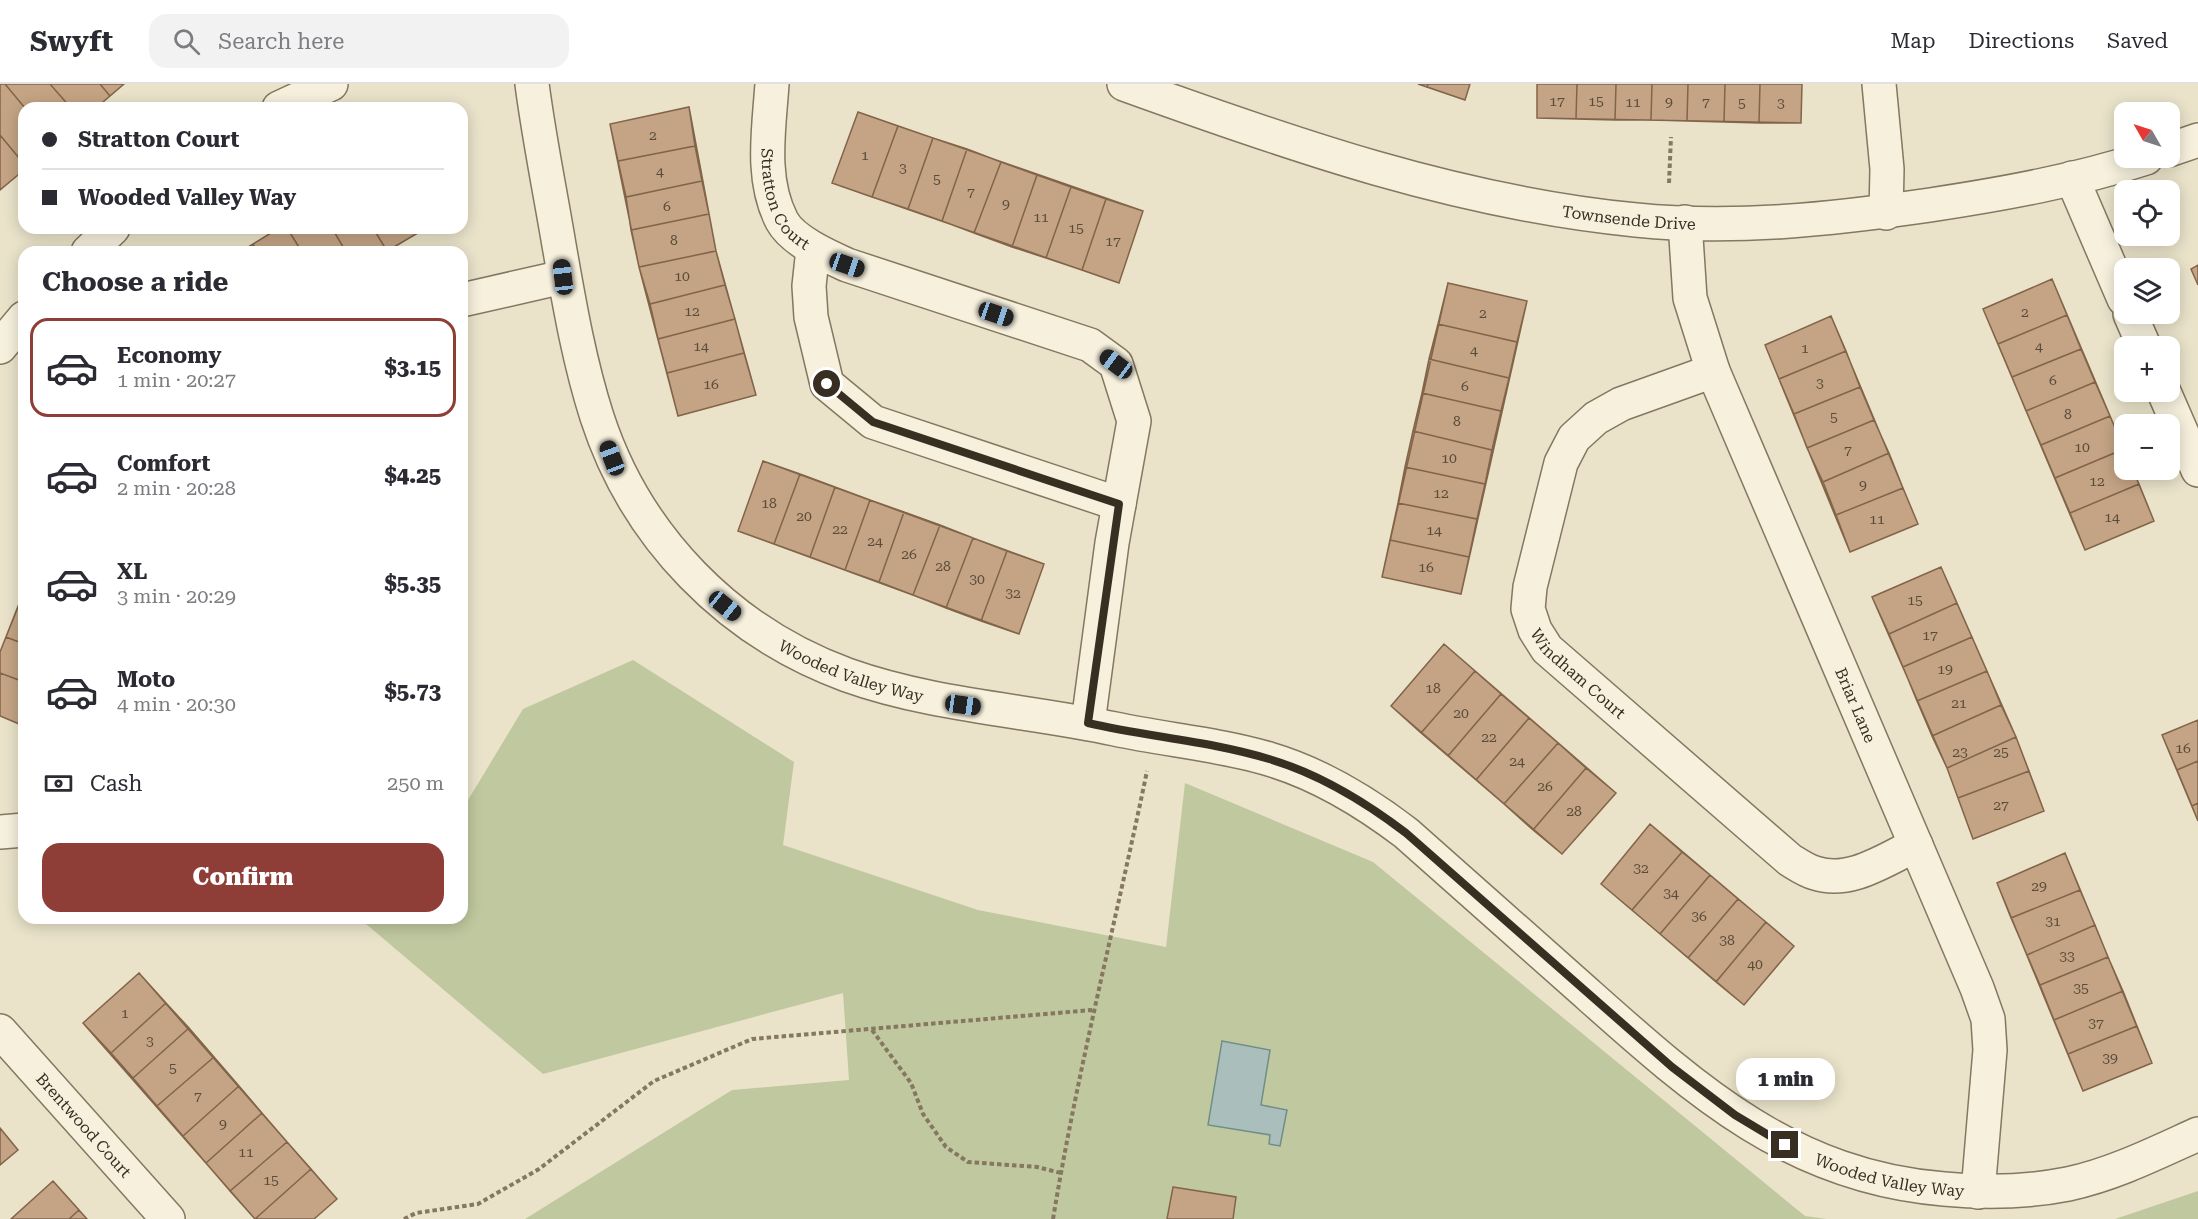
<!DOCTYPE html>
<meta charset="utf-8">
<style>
:root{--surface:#fff;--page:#f2f2f3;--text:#2b2b33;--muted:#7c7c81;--line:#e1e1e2;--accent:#8e3d37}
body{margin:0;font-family:"Roboto Serif",serif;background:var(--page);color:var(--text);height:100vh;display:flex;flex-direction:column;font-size:22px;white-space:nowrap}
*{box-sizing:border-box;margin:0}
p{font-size:20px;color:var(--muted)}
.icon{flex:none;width:33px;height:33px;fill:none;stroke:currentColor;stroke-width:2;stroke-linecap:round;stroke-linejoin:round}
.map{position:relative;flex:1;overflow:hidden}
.sheet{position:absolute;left:18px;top:162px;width:450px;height:678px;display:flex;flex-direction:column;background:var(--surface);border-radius:18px;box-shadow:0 3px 15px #0003}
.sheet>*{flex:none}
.banner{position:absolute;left:18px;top:18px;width:450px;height:132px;border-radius:18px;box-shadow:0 3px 15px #0003;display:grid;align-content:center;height:132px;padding:0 24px;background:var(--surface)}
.needle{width:39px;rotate:309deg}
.fabs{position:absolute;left:2114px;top:18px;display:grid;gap:12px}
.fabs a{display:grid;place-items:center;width:66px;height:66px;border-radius:12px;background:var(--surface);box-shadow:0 3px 15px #0003;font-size:30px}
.end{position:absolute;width:27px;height:27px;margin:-14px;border:8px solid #382e22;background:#fff;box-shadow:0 0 0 3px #fff}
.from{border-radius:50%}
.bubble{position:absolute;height:42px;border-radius:18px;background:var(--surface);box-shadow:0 3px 15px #0003;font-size:20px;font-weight:800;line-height:42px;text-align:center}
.car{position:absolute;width:18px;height:36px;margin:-18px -9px;border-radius:8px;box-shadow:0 0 4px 2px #0007;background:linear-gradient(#222 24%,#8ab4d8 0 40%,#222 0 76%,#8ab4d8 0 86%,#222 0)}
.banner b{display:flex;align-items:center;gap:21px;height:57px;font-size:22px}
.banner b+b{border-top:2px solid var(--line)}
.banner i{width:15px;height:15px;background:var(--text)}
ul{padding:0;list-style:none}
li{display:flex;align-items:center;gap:18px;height:99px;margin:0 12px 9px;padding:0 12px;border:3px solid transparent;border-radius:18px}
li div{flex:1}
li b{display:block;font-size:22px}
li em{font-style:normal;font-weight:800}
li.selected{border-color:var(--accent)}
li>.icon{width:54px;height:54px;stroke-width:1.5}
h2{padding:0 24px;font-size:27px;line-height:72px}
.pay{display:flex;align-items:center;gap:15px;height:66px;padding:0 24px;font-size:22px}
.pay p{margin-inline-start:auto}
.cta{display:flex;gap:12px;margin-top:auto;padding:12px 24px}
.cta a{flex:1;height:69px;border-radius:18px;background:var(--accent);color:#fff;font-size:24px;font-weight:800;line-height:69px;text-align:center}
header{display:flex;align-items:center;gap:36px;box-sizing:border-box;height:84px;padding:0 30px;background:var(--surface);border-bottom:2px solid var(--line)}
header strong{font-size:28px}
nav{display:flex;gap:33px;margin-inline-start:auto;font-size:21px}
.search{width:420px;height:54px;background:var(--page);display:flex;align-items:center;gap:15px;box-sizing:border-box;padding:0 21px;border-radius:18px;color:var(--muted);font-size:22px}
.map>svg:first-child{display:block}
.green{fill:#c0c89f}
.water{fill:#aabfbb;stroke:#718d89;stroke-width:1.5}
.building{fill:#c4a484;stroke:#826449;stroke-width:1.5}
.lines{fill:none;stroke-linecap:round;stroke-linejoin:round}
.minor-casing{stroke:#857760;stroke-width:36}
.path{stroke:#857760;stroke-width:4;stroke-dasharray:4.5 3;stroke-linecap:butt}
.minor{stroke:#f6f0dd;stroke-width:33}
.route{stroke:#382e22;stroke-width:8}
.labels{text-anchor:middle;stroke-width:5;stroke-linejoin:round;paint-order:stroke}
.number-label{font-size:14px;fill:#5b4c3a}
.street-label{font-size:16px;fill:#382e22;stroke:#f3edd9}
</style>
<header>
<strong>Swyft</strong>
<div class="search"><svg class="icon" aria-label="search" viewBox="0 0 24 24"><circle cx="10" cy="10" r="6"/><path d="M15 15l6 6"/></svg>Search here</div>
<nav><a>Map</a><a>Directions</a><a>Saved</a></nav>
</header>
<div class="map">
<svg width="2198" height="1135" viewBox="0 0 2198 1135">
<rect width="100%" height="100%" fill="#eae3ca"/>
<!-- green -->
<path class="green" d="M633,576L794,678L783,761L978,826L1166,863L1185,699L1373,778L1805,1132L1827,1135H525L732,1006L849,996L843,909L543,990L359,834H462V726L523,625Z
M2198,1107V1135H2115Z"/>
<!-- water -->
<path class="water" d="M1222,957L1270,966L1261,1021L1287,1026L1280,1062L1269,1060L1270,1051L1208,1041Z"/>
<!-- building -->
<path class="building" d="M0,0H124L96,24H24V86L0,106Z
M0,0H5L25,24L24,80L0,51Z
M5,0H50L71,24H25Z
M50,0H100L110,12L96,24H71Z
M100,0H124L110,12Z
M1418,0H1470L1465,16Z
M1428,0H1470L1465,16L1427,3Z
M1537,0H1802L1801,39L1537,34Z
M1537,0H1577L1576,35L1537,34Z
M1577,0H1616L1615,36L1576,35Z
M1616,0H1652L1651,36H1615Z
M1652,0H1688L1687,37L1651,36Z
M1688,0H1725L1724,38L1687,37Z
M1725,0H1760L1759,39L1724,38Z
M1760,0H1802L1801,39H1759Z
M689,23L716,167L756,311L678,332L639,183L610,40Z
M689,23L695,62L618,77L610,40Z
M858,28L1143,127L1119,199L832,99Z
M858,28L898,42L872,113L832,99Z
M898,42L933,54L908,125L872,113Z
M0,51L24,80V86L0,106Z
M933,54L967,65L942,137L908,125Z
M695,62L702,97L626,113L618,77Z
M967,65L1001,78L974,149L942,137Z
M1001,78L1037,91L1012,163L974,149Z
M1037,91L1071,103L1046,174L1012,163Z
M702,97L709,130L631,146L626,113Z
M1071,103L1106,115L1082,186L1046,174Z
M1106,115L1143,127L1119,199L1082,186Z
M709,130L716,167L639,183L631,146Z
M279,144H426L386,168H240Z
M279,144H287L302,168H258L253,160Z
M287,144H332L346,168H302Z
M332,144H373L387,167L346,168Z
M373,144H415L418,149L387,167Z
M253,160L258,168H240Z
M716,167L725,201L650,220L639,183Z
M2198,181V201L2191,185Z
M2198,181V201L2191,185Z
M2052,195L2124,365V386H2133L2154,437L2085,466L1983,225Z
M2052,195L2067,231L1998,260L1983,225Z
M1448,199L1527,217L1461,510L1382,493Z
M1448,199L1527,217L1517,258L1438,240Z
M725,201L735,235L658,255L650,220Z
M2067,231L2081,265L2012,293L1998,260Z
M1831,232L1918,440L1850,468L1765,261Z
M1831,232L1846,267L1779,295L1765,261Z
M735,235L744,269L667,289L658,255Z
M1438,240L1517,258L1509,294L1429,275Z
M2081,265L2095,298L2026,327L2012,293Z
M1846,267L1860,303L1794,330L1779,295Z
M744,269L756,311L678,332L667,289Z
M1429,275L1509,294L1501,327L1422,309Z
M2095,298L2110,332L2041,361L2026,327Z
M1860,303L1874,336L1807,364L1794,330Z
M1422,309L1501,327L1492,366L1413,347Z
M2110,332L2124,365L2055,394L2041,361Z
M1874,336L1889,369L1823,398L1807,364Z
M1413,347L1492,366L1485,400L1405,383Z
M2124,365V386H2133L2139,400L2070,429L2055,394Z
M1889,369L1903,404L1836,431L1823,398Z
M763,377L1044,480L1019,550L738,447Z
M763,377L800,390L774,460L738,447Z
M1405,383L1485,400L1477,435L1398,419Z
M800,390L835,403L810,473L774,460Z
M2139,400L2154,437L2085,466L2070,429Z
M835,403L870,416L845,486L810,473Z
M1903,404L1918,440L1850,468L1836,431Z
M870,416L904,428L879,498L845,486Z
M1398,419L1477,435L1469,473L1390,456Z
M904,428L940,441L913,511L879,498Z
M940,441L973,454L946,524L913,511Z
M973,454L1007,467L981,537L946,524Z
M1390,456L1469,473L1461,510L1382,493Z
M1007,467L1044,480L1019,550L981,537Z
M1941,483L2016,653L2044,727L1973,755L1947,684L1872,513Z
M1941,483L1957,519L1889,550L1872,513Z
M24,507V642L0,632V568Z
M20,518L24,520V560L6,553Z
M1957,519L1972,553L1903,583L1889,550Z
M6,553L24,560V598L0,589V568Z
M1972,553L1987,587L1917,617L1903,583Z
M1444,560L1616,709L1562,770L1391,622Z
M1444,560L1475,587L1421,649L1391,622Z
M1475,587L1501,610L1448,672L1421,649Z
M1987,587L2001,621L1932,652L1917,617Z
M0,589L24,598V642L0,632Z
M1501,610L1529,634L1476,696L1448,672Z
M2001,621L2016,653L1947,684L1932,652Z
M1529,634L1558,659L1504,720L1476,696Z
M2198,636V737L2162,651Z
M2198,636V677L2177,686L2162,651Z
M2016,653L2029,687L1958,714L1947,684Z
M1558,659L1586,684L1533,746L1504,720Z
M2198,677V719L2192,722L2177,686Z
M1586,684L1616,709L1562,770L1533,746Z
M2029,687L2044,727L1973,755L1958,714Z
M2198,719V737L2192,722Z
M1650,740L1794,862L1744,921L1601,800Z
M1650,740L1682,768L1632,826L1601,800Z
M1682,768L1710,791L1660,850L1632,826Z
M2065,769L2152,979L2083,1007L1997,799Z
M2065,769L2080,806L2011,834L1997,799Z
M1710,791L1738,815L1688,874L1660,850Z
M2080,806L2095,841L2027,871L2011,834Z
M1738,815L1766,838L1716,898L1688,874Z
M1766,838L1794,862L1744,921L1716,898Z
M2095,841L2108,873L2040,901L2027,871Z
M2108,873L2123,907L2054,936L2040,901Z
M139,889L337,1115L314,1135H255L83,939Z
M139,889L166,919L111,969L83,939Z
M2123,907L2137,942L2068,970L2054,936Z
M166,919L189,944L133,994L111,969Z
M2137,942L2152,979L2083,1007L2068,970Z
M189,944L214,973L157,1022L133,994Z
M214,973L239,1002L183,1052L157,1022Z
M239,1002L262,1029L206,1079L183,1052Z
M262,1029L287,1058L230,1107L206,1079Z
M0,1044L18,1066L0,1081Z
M0,1044L18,1066L0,1081Z
M287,1058L311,1085L255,1135L230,1107Z
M311,1085L337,1115L314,1135H255Z
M53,1097L87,1135H11Z
M53,1097L79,1126L69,1135H11Z
M1173,1103L1236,1113L1233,1135H1167Z
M79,1126L87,1135H69Z"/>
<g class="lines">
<defs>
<g id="minor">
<path id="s1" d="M532,0C539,54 550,107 559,161C569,218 579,277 597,333C636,453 729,548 847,591C934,622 1026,626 1115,645C1166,656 1219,660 1269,675C1320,690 1364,717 1406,749C1465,801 1524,854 1583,906C1693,1004 1790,1093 1944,1105C1986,1109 2027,1108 2068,1100C2114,1090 2156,1069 2198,1050"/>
<path id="s2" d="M772,0C769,45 760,95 782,137C793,157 827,172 847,181L1090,261L1116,280L1134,337L1112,459L1088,639"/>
<path id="s3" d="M1124,0C1290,60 1459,119 1636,136C1734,146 1833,135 1930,121C2003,110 2075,97 2146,74"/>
<path d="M1879,0L1887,85L1886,129"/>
<path d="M279,24L331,0"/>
<path d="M2169,66L2198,56"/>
<path d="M2072,94L2124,215"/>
<path id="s4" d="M1685,138L1690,214L1713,287L1977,904L1988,935L1990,966L1978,1108"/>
<path d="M813,165L809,202L811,233L827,300L873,338L1119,420"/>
<path d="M88,168L113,144"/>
<path d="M462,216L563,193"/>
<path d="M2130,230L2144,262"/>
<path d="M0,263L24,234"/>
<path id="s5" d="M1713,287L1621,320L1596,334L1574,354L1561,379L1530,503L1528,525L1535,546L1547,565L1790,776C1798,781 1807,787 1815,789C1850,801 1886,775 1916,761"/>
<path d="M2164,308L2198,386"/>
<path d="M0,748L24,746"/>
<path id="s6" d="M0,947L168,1135"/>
</g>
</defs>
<!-- minor casing -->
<use href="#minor" class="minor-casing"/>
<!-- path -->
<path class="path" d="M1669,99L1671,53
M872,946L911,999L923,1030L946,1063L968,1078L1037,1083L1061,1089
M404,1135L416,1129L478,1120L539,1085L654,997L752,955L1092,926
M1053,1135C1078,984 1116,837 1147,687"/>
<!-- minor -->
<use href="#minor" class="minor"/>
</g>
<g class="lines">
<!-- route -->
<path class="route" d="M827,300L873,338L1119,420L1088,639C1148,653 1210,657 1269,675C1320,690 1364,717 1406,749L1672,983L1735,1031L1785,1061"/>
</g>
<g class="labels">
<!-- number labels -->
<g class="number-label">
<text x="1557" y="22">17</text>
<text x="1596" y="22">15</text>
<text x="1633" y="23">11</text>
<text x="1669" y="23">9</text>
<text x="1706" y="23">7</text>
<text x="1742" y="24">5</text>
<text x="1781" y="24">3</text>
<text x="653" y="56">2</text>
<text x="865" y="76">1</text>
<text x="903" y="89">3</text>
<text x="660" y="92">4</text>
<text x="937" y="100">5</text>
<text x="971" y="113">7</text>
<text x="1006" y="125">9</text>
<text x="667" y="127">6</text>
<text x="1041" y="138">11</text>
<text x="1076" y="149">15</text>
<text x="674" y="161">8</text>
<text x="1113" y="162">17</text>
<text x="682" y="197">10</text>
<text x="692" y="232">12</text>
<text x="2025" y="233">2</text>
<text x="1483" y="234">2</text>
<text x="701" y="267">14</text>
<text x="2039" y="267">4</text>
<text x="1805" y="269">1</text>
<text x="1474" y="271">4</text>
<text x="2053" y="301">6</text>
<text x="1820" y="304">3</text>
<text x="711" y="305">16</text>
<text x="1465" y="307">6</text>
<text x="2068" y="335">8</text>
<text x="1834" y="338">5</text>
<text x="1457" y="342">8</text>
<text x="2082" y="368">10</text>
<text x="1848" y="371">7</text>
<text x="1449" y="379">10</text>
<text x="2097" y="402">12</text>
<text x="1863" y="406">9</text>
<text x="1441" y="414">12</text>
<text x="769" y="424">18</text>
<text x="804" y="437">20</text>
<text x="2112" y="438">14</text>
<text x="1877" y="440">11</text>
<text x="840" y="450">22</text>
<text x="1434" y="451">14</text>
<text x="875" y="462">24</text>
<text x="909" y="475">26</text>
<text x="943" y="487">28</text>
<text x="1426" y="488">16</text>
<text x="977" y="500">30</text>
<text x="1013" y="514">32</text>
<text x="1915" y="521">15</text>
<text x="1930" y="556">17</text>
<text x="1945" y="590">19</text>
<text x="1433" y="609">18</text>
<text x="1959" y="624">21</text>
<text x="1461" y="634">20</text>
<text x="1489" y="658">22</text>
<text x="2183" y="669">16</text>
<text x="1960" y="673">23</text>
<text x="2001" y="673">25</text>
<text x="1517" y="682">24</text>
<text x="1545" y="707">26</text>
<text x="2001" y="726">27</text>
<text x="1574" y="732">28</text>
<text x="1641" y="789">32</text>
<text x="2039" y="807">29</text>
<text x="1671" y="814">34</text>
<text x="1699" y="837">36</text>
<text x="2053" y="842">31</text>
<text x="1727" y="861">38</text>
<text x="2067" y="877">33</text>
<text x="1755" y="885">40</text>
<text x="2081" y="909">35</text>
<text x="125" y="934">1</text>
<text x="2096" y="944">37</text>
<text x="150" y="962">3</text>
<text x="2110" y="979">39</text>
<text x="173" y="989">5</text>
<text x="198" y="1017">7</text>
<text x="223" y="1045">9</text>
<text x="246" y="1073">11</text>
<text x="271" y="1101">15</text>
</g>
<!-- street labels -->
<g class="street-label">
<text dy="6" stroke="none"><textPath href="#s2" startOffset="120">Stratton Court</textPath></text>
<text dy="6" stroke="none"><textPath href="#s3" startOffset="524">Townsende Drive</textPath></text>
<text dy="6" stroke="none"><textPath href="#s1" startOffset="714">Wooded Valley Way</textPath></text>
<text dy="6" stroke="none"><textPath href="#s5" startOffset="418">Windham Court</textPath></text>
<text dy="6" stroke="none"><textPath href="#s4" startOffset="516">Briar Lane</textPath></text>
<text dy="6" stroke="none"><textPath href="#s6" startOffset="126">Brentwood Court</textPath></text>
<text dy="6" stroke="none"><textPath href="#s1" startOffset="1900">Wooded Valley Way</textPath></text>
</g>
</g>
</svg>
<div class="fabs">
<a><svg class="needle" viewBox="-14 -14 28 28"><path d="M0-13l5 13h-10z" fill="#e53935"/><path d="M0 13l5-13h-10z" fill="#7c7c81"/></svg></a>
<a><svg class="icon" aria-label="locate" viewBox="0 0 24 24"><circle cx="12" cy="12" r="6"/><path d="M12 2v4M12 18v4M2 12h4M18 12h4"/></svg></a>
<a><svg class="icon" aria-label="layers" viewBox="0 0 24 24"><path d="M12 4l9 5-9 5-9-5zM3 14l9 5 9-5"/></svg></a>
<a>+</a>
<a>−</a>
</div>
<i class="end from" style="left:827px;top:300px"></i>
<i class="end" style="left:1785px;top:1061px"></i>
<div class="bubble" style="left:1736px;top:974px;width:99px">1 min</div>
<i class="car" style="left:847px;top:181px;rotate:109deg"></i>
<i class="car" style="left:563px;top:193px;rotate:353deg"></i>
<i class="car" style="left:996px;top:230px;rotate:109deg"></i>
<i class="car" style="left:1116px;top:280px;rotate:307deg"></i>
<i class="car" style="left:612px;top:374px;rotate:339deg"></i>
<i class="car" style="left:725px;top:522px;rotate:129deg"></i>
<i class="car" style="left:963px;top:621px;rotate:98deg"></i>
<div class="banner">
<b><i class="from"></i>Stratton Court</b>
<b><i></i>Wooded Valley Way</b>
</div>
<section class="sheet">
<h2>Choose a ride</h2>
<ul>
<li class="selected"><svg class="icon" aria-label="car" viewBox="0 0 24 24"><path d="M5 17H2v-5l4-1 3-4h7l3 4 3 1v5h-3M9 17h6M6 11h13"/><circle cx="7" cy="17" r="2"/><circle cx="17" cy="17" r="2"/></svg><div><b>Economy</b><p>1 min · 20:27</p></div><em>$3.15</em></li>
<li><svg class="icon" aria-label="car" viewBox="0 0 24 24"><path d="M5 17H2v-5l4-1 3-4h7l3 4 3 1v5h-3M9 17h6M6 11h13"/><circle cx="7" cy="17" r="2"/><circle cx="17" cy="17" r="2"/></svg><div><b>Comfort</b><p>2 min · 20:28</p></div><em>$4.25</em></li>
<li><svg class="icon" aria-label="car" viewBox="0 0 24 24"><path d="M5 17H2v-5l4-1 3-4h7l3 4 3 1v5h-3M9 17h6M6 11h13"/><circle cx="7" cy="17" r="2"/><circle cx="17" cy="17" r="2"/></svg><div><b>XL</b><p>3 min · 20:29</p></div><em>$5.35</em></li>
<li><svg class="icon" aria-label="car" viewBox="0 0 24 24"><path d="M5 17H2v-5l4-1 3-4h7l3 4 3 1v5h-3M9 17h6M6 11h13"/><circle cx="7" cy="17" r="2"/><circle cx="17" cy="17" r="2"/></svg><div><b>Moto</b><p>4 min · 20:30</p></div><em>$5.73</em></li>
</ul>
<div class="pay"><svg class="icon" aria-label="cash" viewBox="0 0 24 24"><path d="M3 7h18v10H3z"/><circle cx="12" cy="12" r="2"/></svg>Cash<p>250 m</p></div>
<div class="cta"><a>Confirm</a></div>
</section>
</div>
